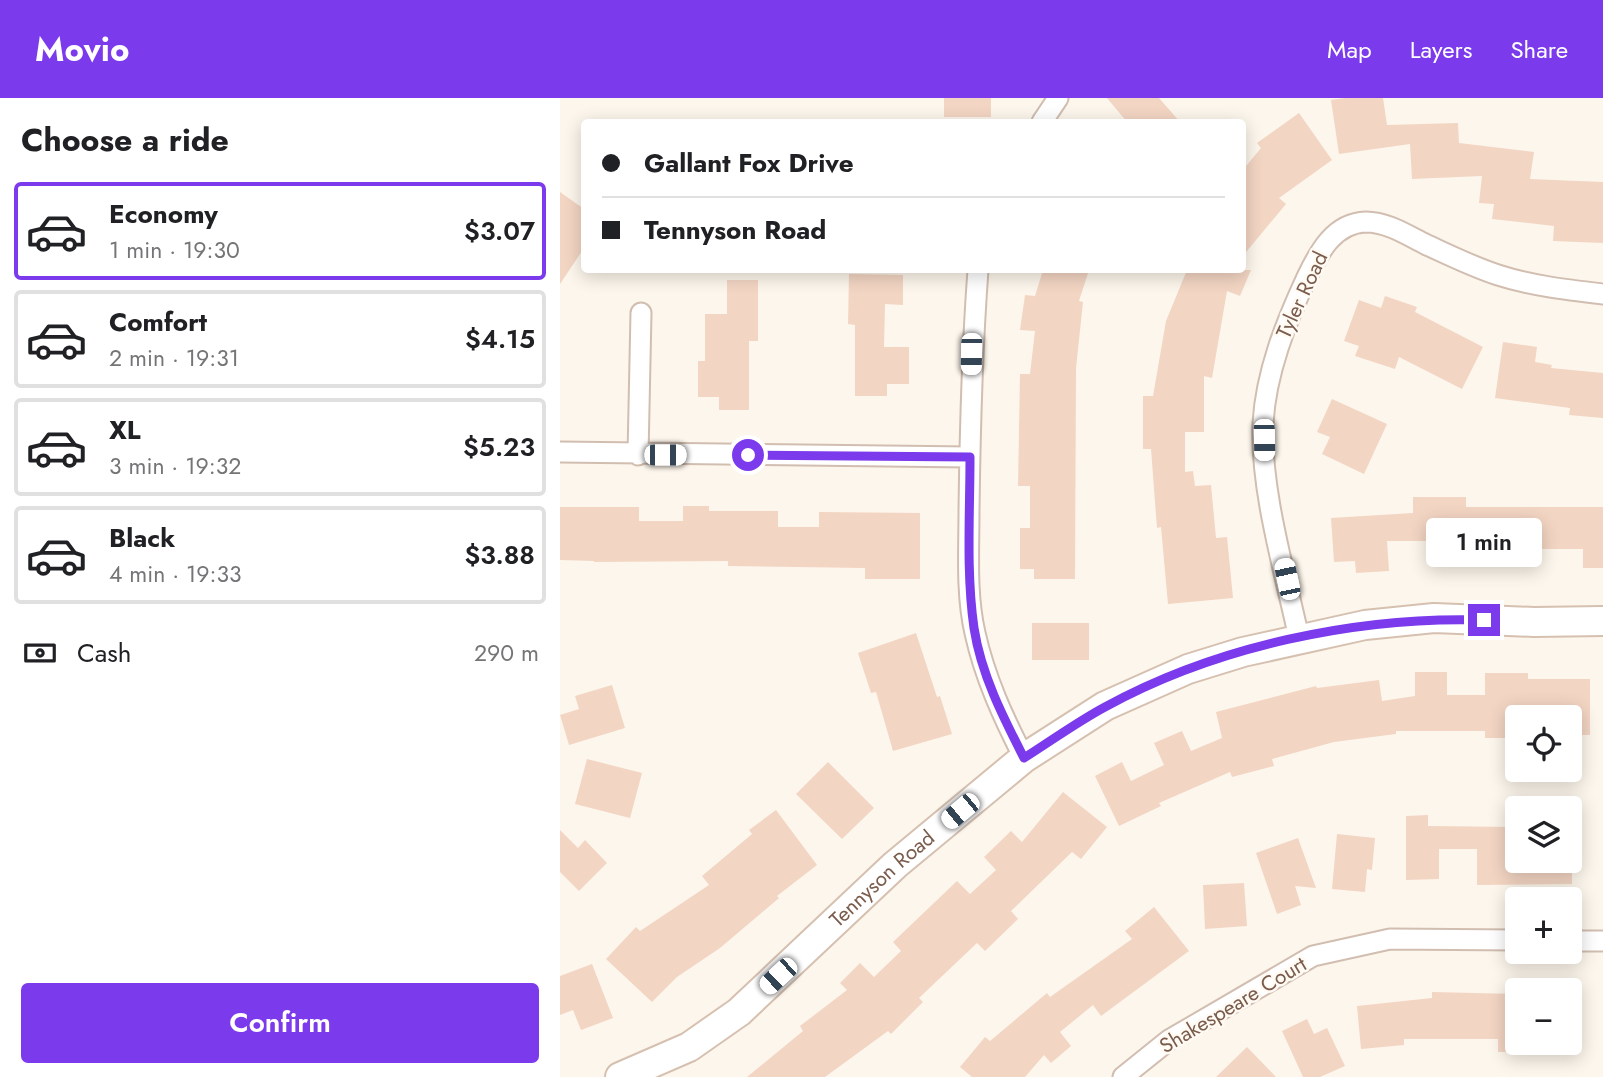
<!DOCTYPE html>
<meta charset="utf-8">
<style>
:root{--surface:#fff;--page:#f6f6f6;--text:#202124;--muted:#757577;--line:#e0e0e0;--accent:#7c3aed}
body{margin:0;font-family:Jost,sans-serif;background:var(--page);color:var(--text);height:100vh;display:flex;flex-direction:column;font-size:26px;white-space:nowrap}
*{box-sizing:border-box;margin:0}
p{font-size:23px;color:var(--muted)}
.icon{flex:none;width:38px;height:38px;fill:none;stroke:currentColor;stroke-width:2;stroke-linecap:round;stroke-linejoin:round}
.map{position:relative;flex:1;overflow:hidden}
.side{display:flex;flex-direction:column;background:var(--surface);width:560px}
.side>*{flex:none}
.guide{position:absolute;left:21px;top:21px;width:665px;height:154px;border-radius:7px;box-shadow:0 4px 18px #0003;display:grid;align-content:center;height:154px;padding:0 21px;background:var(--surface)}
.controls{position:absolute;left:945px;top:607px;display:grid;gap:14px}
.controls a{display:grid;place-items:center;width:77px;height:77px;border-radius:7px;background:var(--surface);box-shadow:0 4px 18px #0003;font-size:35px}
.end{position:absolute;width:32px;height:32px;margin:-16px;border:9px solid #7c3aed;background:#fff;box-shadow:0 0 0 4px #fff}
.from{border-radius:50%}
.bubble{position:absolute;height:49px;border-radius:7px;background:var(--surface);box-shadow:0 4px 18px #0003;font-size:23px;font-weight:600;line-height:49px;text-align:center}
.car{position:absolute;width:21px;height:42px;margin:-21px -10px;border-radius:9px;box-shadow:0 0 5px 2px #0007;background:linear-gradient(#fff 24%,#345 0 40%,#fff 0 76%,#345 0 86%,#fff 0)}
.guide b{display:flex;align-items:center;gap:24px;height:66px;font-size:26px}
.guide b+b{border-top:2px solid var(--line)}
.guide i{width:18px;height:18px;background:var(--text)}
ul{padding:0;list-style:none}
li{display:flex;align-items:center;gap:21px;height:98px;margin:0 14px 10px;padding:0 7px;border:4px solid var(--line);border-radius:7px}
li div{flex:1}
li b{display:block;font-size:26px}
li em{font-style:normal;font-weight:600}
li.active{border-color:var(--accent)}
li>.icon{width:63px;height:63px;stroke-width:1.5}
h2{padding:0 21px;font-size:32px;line-height:84px}
.pay{display:flex;align-items:center;gap:18px;height:77px;padding:0 21px;font-size:26px}
.pay p{margin-inline-start:auto}
.button{display:flex;gap:14px;margin-top:auto;padding:14px 21px}
.button a{flex:1;height:80px;border-radius:7px;background:var(--accent);color:#fff;font-size:28px;font-weight:600;line-height:80px;text-align:center}
header{display:flex;align-items:center;gap:42px;box-sizing:border-box;height:98px;padding:0 35px;background:var(--accent);color:#fff}
header strong{font-size:33px}
nav{display:flex;gap:38px;margin-inline-start:auto;font-size:24px}
main{display:flex;flex:1;min-height:0}
.map>svg:first-child{display:block}
.building{fill:#f3d5c3}
.lines{fill:none;stroke-linecap:round;stroke-linejoin:round}
.street-casing{stroke:#d1beb0;stroke-width:23}
.secondary-casing{stroke:#d6c0b0;stroke-width:32}
.street{stroke:#fff;stroke-width:19}
.secondary{stroke:#fff;stroke-width:28}
.route{stroke:#7c3aed;stroke-width:9}
.labels{text-anchor:middle;stroke-width:5;stroke-linejoin:round;paint-order:stroke}
.street-label{font-size:21px;fill:#7a5c4d;stroke:#fffaf3}
</style>
<header>
<strong>Movio</strong>
<nav><a>Map</a><a>Layers</a><a>Share</a></nav>
</header>
<main>
<section class="side">
<h2>Choose a ride</h2>
<ul>
<li class="active"><svg class="icon" aria-label="car" viewBox="0 0 24 24"><path d="M5 17H2v-5l4-1 3-4h7l3 4 3 1v5h-3M9 17h6M6 11h13"/><circle cx="7" cy="17" r="2"/><circle cx="17" cy="17" r="2"/></svg><div><b>Economy</b><p>1 min · 19:30</p></div><em>$3.07</em></li>
<li><svg class="icon" aria-label="car" viewBox="0 0 24 24"><path d="M5 17H2v-5l4-1 3-4h7l3 4 3 1v5h-3M9 17h6M6 11h13"/><circle cx="7" cy="17" r="2"/><circle cx="17" cy="17" r="2"/></svg><div><b>Comfort</b><p>2 min · 19:31</p></div><em>$4.15</em></li>
<li><svg class="icon" aria-label="car" viewBox="0 0 24 24"><path d="M5 17H2v-5l4-1 3-4h7l3 4 3 1v5h-3M9 17h6M6 11h13"/><circle cx="7" cy="17" r="2"/><circle cx="17" cy="17" r="2"/></svg><div><b>XL</b><p>3 min · 19:32</p></div><em>$5.23</em></li>
<li><svg class="icon" aria-label="car" viewBox="0 0 24 24"><path d="M5 17H2v-5l4-1 3-4h7l3 4 3 1v5h-3M9 17h6M6 11h13"/><circle cx="7" cy="17" r="2"/><circle cx="17" cy="17" r="2"/></svg><div><b>Black</b><p>4 min · 19:33</p></div><em>$3.88</em></li>
</ul>
<div class="pay"><svg class="icon" aria-label="cash" viewBox="0 0 24 24"><path d="M3 7h18v10H3z"/><circle cx="12" cy="12" r="2"/></svg>Cash<p>290 m</p></div>
<div class="button"><a>Confirm</a></div>
</section>
<div class="map">
<svg width="1043" height="979" viewBox="0 0 1043 979">
<rect width="100%" height="100%" fill="#fdf6ec"/>
<!-- building -->
<path class="building" d="M384,0H431V19H384Z
M547,0H599L620,24H567Z
M785,0H823L827,27L898,25L899,45L974,54L970,81L1043,84V145L993,143L994,128L932,121L934,106L919,105L922,78L852,81L850,46L779,56L771,2Z
M739,15L772,62L719,100L726,106L682,159V73L701,50L697,45Z
M0,94L24,111V150L0,186Z
M483,172H529L519,203L523,204L516,270L515,481H474V471H460V430H470V388H458L460,276H470L475,233L460,232L465,197L475,198Z
M627,172H691L680,198L667,193L652,280L644,278V334H625V374L633,373L635,388L651,387L656,440L667,439L673,500L608,506L601,429L597,430L591,351H583V298H593L606,223Z
M289,176L343,177V207L325,206L324,249H349V286H327V298H295V227L288,226Z
M167,182H198V243H189V312H159V299H138V263H145V216H167Z
M825,198L857,209L855,214L923,249L902,291L839,259L835,271L795,258L799,248L784,243L799,202L821,210Z
M943,244L977,249L975,264L992,267L991,270L1043,275V320L1009,317L1010,310L935,300Z
M772,301L827,326L804,376L762,356L770,339L757,334Z
M853,399H906V409H1043V470H1023V451H979V463H930V456H871V443H827L829,473L796,475L795,463L774,464L771,420L853,415Z
M123,408H149V413H218V429H259V414L360,415V481H305V470L168,468V463L34,464V463L0,462V409H79V423H123Z
M472,525H529V562H472Z
M356,535L377,599L380,598L392,636L333,653L316,594L311,595L298,555Z
M855,574H887V597H925V575H968V581H1030V637H1010V620H957V640H925V633H836V636L774,644L712,661L714,668L672,679L670,674L599,705L601,708L559,728L535,678L562,664L571,683L604,667L594,645L622,633L631,653L662,640L656,614L756,588L757,590L819,582L822,603L855,598Z
M52,587L65,630L9,647L0,617L19,611L15,598Z
M27,661L82,675L70,720L15,706Z
M268,664L314,710L282,741L236,696Z
M503,694L547,729L521,761L512,754L451,813L458,821L425,853L417,845L359,900L363,904L331,936L328,933L265,979H187L243,933L240,928L287,892L280,885L300,865L314,879L341,853L333,844L397,783L410,796L436,772L424,759L451,733L462,744Z
M216,712L257,767L217,798L219,800L160,850L117,879L92,904L46,861L76,829L80,833L149,787L142,778L192,736L189,732Z
M868,717V728L957,729V763H1012V786L917,787V751H879V781L846,782V718Z
M0,732L18,750L25,742L47,765L19,793L0,774Z
M777,736L815,740L812,772L807,771L805,794L772,791Z
M738,740L756,790L735,788L741,807L717,816L696,755Z
M684,785L687,828L645,831L643,787Z
M594,809L629,853L541,918L533,907L500,934L511,948L491,965L484,957L465,979H412L400,969L425,939L430,943L487,895L490,899L572,841L565,833Z
M32,866L53,920L21,932L13,912L0,917V878Z
M872,894L957,896V954H938V941H844V947L801,951L797,908L872,900Z
M747,921L754,936L767,930L785,968L760,979H743L722,933Z
M687,949L716,979H656Z"/>
<g class="lines">
<defs>
<path id="street" d="M482,24L498,0
M418,172C412,252 410,332 409,413C409,453 406,496 415,535C425,580 443,619 464,660
M0,354L409,359
M78,357L81,215
M739,540C725,475 700,391 703,325C706,274 726,224 747,179C759,154 774,125 806,124C827,124 847,137 865,146C889,157 913,169 938,177C972,188 1008,192 1043,196
M1010,843H1043
M563,979L609,942L753,858L830,841L957,842"/>
<g id="secondary">
<path id="s1" d="M60,979L129,949L179,914L335,767L464,660L545,608L628,571L683,554L805,527L874,520L974,524L1043,523"/>
</g>
</defs>
<!-- street casing -->
<use href="#street" class="street-casing"/>
<!-- secondary casing -->
<use href="#secondary" class="secondary-casing"/>
<!-- street -->
<use href="#street" class="street"/>
<!-- secondary -->
<use href="#secondary" class="secondary"/>
</g>
<g class="lines">
<!-- route -->
<path class="route" d="M188,357L410,359C410,416 406,474 414,530C421,576 443,619 464,660C491,643 517,624 545,609C656,548 798,518 924,522"/>
</g>
<g class="labels">
<!-- street labels -->
<g class="street-label">
<text transform="translate(742 197) rotate(-65)" y="7">Tyler Road</text>
<text dy="7" stroke="none"><textPath href="#s1" startOffset="332">Tennyson Road</textPath></text>
<text transform="translate(673 907) rotate(-31)" y="7">Shakespeare Court</text>
</g>
</g>
</svg>
<div class="controls">
<a><svg class="icon" aria-label="locate" viewBox="0 0 24 24"><circle cx="12" cy="12" r="6"/><path d="M12 2v4M12 18v4M2 12h4M18 12h4"/></svg></a>
<a><svg class="icon" aria-label="layers" viewBox="0 0 24 24"><path d="M12 4l9 5-9 5-9-5zM3 14l9 5 9-5"/></svg></a>
<a>+</a>
<a>−</a>
</div>
<i class="end from" style="left:188px;top:357px"></i>
<i class="end" style="left:924px;top:522px"></i>
<div class="bubble" style="left:866px;top:420px;width:116px">1 min</div>
<i class="car" style="left:411px;top:256px;rotate:181deg"></i>
<i class="car" style="left:704px;top:342px;rotate:179deg"></i>
<i class="car" style="left:105px;top:357px;rotate:90deg"></i>
<i class="car" style="left:727px;top:481px;rotate:348deg"></i>
<i class="car" style="left:400px;top:713px;rotate:230deg"></i>
<i class="car" style="left:218px;top:878px;rotate:227deg"></i>
<div class="guide">
<b><i class="from"></i>Gallant Fox Drive</b>
<b><i></i>Tennyson Road</b>
</div>
</div>
</main>
